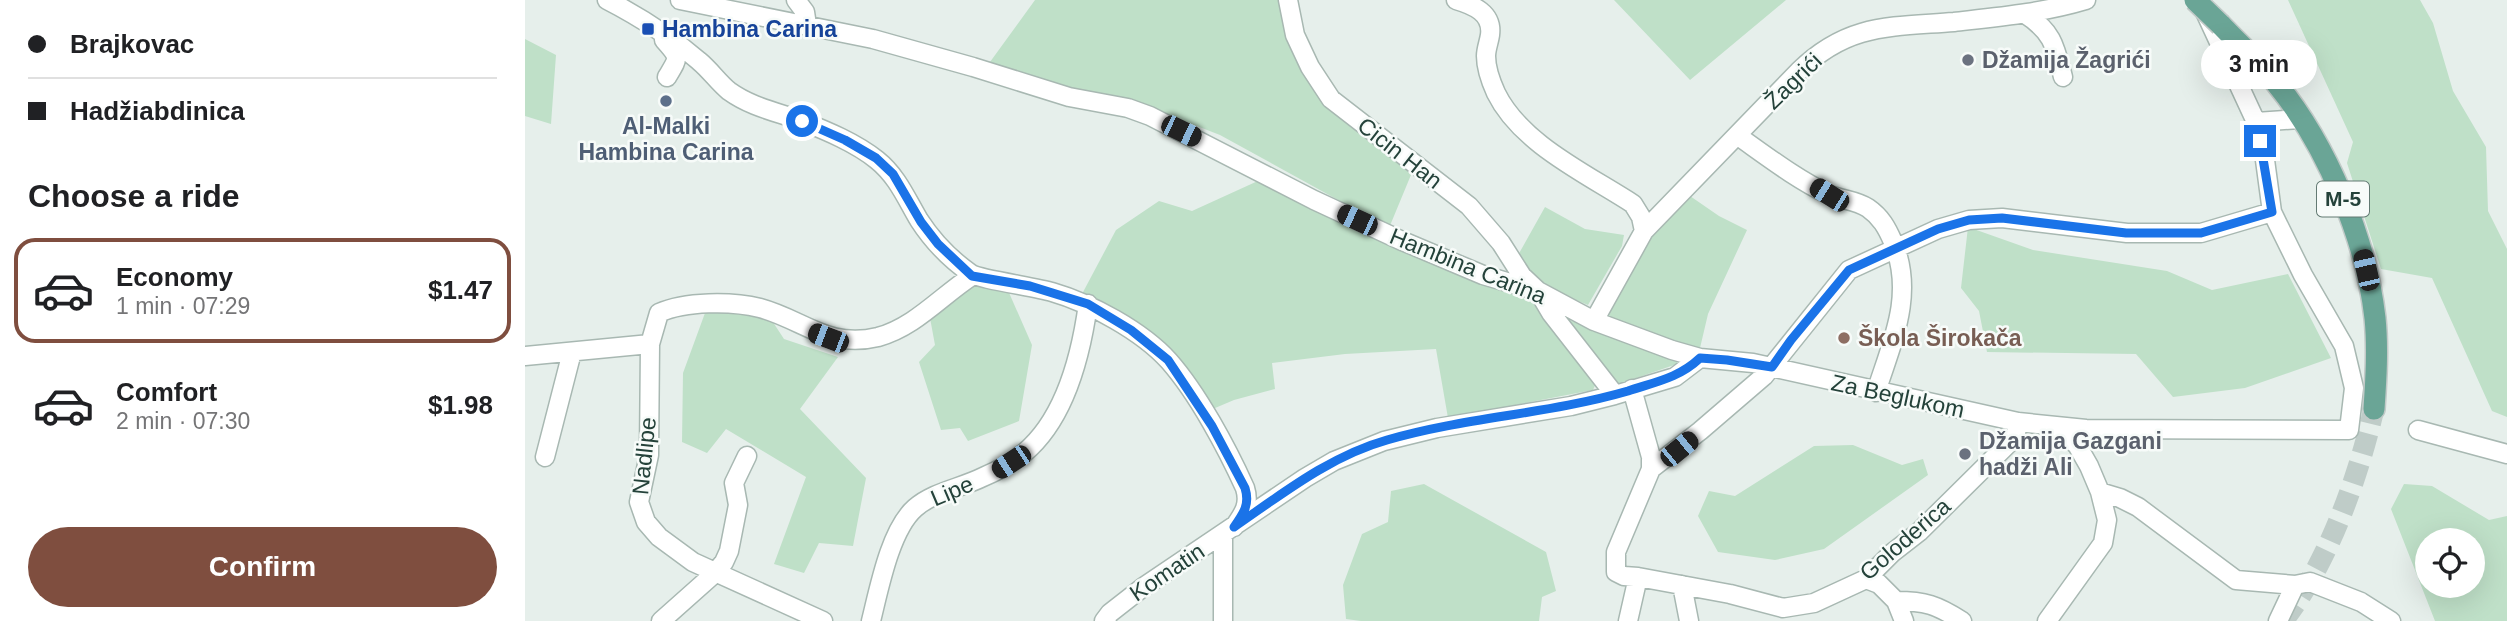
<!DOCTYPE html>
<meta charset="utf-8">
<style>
:root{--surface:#fff;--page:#f6f6f6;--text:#202124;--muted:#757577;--line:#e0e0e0;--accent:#7f4e3f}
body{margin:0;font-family:Helvetica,sans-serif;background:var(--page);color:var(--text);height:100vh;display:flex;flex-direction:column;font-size:26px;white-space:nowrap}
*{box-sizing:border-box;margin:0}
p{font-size:23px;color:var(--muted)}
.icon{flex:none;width:38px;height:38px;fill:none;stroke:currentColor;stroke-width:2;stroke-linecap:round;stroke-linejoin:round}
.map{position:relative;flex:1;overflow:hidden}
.drawer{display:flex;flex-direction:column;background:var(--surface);width:525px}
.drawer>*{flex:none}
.hud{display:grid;align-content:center;height:154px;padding:0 28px;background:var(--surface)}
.tools{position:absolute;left:1890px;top:528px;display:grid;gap:14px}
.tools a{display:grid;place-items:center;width:70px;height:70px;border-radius:50%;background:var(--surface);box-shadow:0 7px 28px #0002;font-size:35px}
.end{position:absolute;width:32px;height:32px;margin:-16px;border:9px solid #1a73e8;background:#fff;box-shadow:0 0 0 4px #fff}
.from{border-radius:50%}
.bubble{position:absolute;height:49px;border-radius:24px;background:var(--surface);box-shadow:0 7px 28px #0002;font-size:23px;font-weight:700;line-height:49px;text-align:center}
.car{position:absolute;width:21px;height:42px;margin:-21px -10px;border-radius:9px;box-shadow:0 0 5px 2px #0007;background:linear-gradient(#222 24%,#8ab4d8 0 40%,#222 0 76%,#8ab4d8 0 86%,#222 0)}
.hud b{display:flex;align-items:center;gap:24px;height:66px;font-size:26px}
.hud b+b{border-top:2px solid var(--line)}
.hud i{width:18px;height:18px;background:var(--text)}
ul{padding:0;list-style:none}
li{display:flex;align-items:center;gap:21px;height:105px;margin:0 14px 10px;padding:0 14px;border:4px solid transparent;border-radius:21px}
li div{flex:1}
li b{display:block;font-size:26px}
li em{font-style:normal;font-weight:700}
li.on{border-color:var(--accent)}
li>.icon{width:63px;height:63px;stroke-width:1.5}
h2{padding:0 28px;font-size:32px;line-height:84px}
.cta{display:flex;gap:14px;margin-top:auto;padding:14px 28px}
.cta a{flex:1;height:80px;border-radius:42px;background:var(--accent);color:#fff;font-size:28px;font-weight:700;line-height:80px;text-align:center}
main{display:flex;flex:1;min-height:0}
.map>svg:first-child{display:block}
.green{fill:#bfe0c8;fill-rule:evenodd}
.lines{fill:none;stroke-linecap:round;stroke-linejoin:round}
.major-tunnel{stroke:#bfccc8;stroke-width:21;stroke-dasharray:21 10;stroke-linecap:butt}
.minor-casing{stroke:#a8b8b2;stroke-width:21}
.major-casing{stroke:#c2cac8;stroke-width:24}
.minor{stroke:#fff;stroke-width:18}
.major{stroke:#6aa596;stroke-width:21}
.major-bridge-casing{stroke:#c2cac8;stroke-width:24;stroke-linecap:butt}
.major-bridge{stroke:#6aa596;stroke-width:21}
.route{stroke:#1a73e8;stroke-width:9}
.transit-dot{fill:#1a4fb4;stroke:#f7fbf9;stroke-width:2.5}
.worship-dot{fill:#6b7280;stroke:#f7fbf9;stroke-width:2.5}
.service-dot{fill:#5c6f8a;stroke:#f7fbf9;stroke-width:2.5}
.education-dot{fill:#8d6e63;stroke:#f7fbf9;stroke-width:2.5}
.labels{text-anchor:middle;stroke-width:5;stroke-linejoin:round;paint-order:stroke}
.shield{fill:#f7fbf9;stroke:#637a73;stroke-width:2}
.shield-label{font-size:21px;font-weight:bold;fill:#24423a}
.transit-label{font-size:23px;font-weight:bold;fill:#164399;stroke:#f7fbf9;text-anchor:start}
.worship-label{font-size:23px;font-weight:bold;fill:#5b616d;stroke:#f7fbf9;text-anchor:start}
.street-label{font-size:23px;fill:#24423a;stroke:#f7fbf9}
.service-label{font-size:23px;font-weight:bold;fill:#4e5e75;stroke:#f7fbf9}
.education-label{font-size:23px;font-weight:bold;fill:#785e54;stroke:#f7fbf9;text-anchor:start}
</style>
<main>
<section class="drawer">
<div class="hud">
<b><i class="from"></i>Brajkovac</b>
<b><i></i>Hadžiabdinica</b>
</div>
<h2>Choose a ride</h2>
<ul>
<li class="on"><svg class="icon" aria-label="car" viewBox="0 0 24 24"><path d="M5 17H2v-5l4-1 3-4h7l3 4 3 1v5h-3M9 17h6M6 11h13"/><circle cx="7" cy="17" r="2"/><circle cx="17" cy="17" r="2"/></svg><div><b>Economy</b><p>1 min · 07:29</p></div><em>$1.47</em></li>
<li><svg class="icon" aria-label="car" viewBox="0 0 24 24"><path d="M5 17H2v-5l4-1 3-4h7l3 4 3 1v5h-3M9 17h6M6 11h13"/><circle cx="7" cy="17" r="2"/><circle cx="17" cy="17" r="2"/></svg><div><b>Comfort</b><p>2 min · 07:30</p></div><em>$1.98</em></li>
</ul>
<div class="cta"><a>Confirm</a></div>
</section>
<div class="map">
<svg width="1982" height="621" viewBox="0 0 1982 621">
<rect width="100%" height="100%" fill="#e6efeb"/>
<!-- green -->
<path class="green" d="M510,0H758L779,68L795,99L888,170L864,228L695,135L620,106L580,94L511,81L465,62Z
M1089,0H1261L1165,80Z
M1763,0H1895L1908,23L1928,91L1961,147L1963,211L1982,249V417L1967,411L1907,278L1856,269L1822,163L1828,142Z
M0,39L31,55L26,124L0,116Z
M735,180L860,241L1007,302L1071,383L1068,390L923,418L911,349L820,354L747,363L750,389L709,400L683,411L641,351L557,294L591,230L634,201L667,211Z
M1165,196L1194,216L1222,230L1183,314L1175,348L1144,342L1081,320L1079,314L1122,240Z
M1020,207L1060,229L1099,235L1097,246L1063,305L1024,289L992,257Z
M1443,227L1508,250L1642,271L1687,290L1763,274L1806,358L1720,388L1648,397L1611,354L1462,352L1454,311L1436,288Z
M478,279L507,345L494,421L443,441L435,428L416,430L394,362L410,345L405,318L444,281Z
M1029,311L1047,321L1147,355L1153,359L1152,364L1085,387Z
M180,313H242L259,339L313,357L275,409L341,478L328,546L294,543L279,573L249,564L281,477L201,429L182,453L157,442L158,373Z
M1328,445L1377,465L1398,459L1403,475L1299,549L1250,560L1193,552L1173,516L1184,491L1210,496L1289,446Z
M899,484L1021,552L1031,591L1017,597L1014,621H836L821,619L818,585L837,534L863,522L866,491Z
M1879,484L1907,486L1964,520L1982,516V621H1910L1866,509ZM1902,541H1948V586H1902Z"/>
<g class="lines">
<!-- major-tunnel -->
<path class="major-tunnel" d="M1758,621C1803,563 1832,481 1849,409"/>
<defs>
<path id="minor" d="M82,0C115,17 146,37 174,61C185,70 193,82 204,91C226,107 252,112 277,121C302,131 331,143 352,160C372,176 381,198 394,220C407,240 425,259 445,273C452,279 511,287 527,292C565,303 617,331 644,361C673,394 702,448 720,488C725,504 719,513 709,527
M155,0L348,39L448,67L544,97L603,108L625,116L789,200L875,240L958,275L1013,291L1069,321L1147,350L1175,358L1228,363L1493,422L1561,429L1824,430L1829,388L1819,346L1778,275L1747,212L1740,160L1731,122L1680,12
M271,0L280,12L282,25
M763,0L770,35L785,67L806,99L944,206L976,243L997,276L1013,291L1026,313L1090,395
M931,0C948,5 968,13 965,35C964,42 961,49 961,56C961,68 966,82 971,93C996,144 1062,174 1108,204L1116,217L1119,231
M1500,14C1528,32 1530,46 1538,77
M139,40C155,58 154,57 142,77
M1731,122L1775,119
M1213,136C1240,155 1274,181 1303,194C1316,200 1331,200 1343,208C1356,217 1362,228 1368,242C1390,294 1367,342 1351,392
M1069,321L1119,231L1274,71C1323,23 1366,27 1429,22C1473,17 1518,13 1561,0
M125,344L124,455L114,502L121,522L134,537L168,562L298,621
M0,356L125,344L134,313C160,301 207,301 235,308C279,320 303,349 353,337C390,327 416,296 447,276
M1893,430L1982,454
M20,457L47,352
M1126,469L1175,431L1239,376L1324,270L1413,229L1444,220L1477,218L1602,233H1676L1747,212
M1575,492L1595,498L1613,507L1711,580L1770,585L1785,582L1836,602L1866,621
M698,535V621
M1113,577L1205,594L1258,608L1289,603L1341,579L1367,553L1394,532L1486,441L1491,433L1493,422
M1341,579L1354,584L1371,601C1400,601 1412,605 1437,621
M1157,585L1164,621
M1371,601L1379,621
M136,621L190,573L199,562L204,551L213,505L209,483L222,456
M346,621C354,589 365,530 390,508C408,492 436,488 458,477C472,471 487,463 499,453C540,419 556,355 563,304
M579,621L585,613L617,588L780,478L809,461L859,441L912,428L1046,406L1090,395L1150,377L1175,358
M1103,621L1113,577L1099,576L1091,572V552L1126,469V457L1107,389
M1522,621L1578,543L1582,520L1575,492L1564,466L1552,445L1529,427
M1753,621L1770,585"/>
<path id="major" d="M1696,25C1714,44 1735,63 1751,83C1802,145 1841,239 1850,318C1853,348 1851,379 1849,409"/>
</defs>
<!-- minor casing -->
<use href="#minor" class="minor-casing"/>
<!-- major casing -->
<use href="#major" class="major-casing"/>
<!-- minor -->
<use href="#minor" class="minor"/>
<!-- major -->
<use href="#major" class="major"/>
<defs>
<path id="major-bridge" d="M1670,0L1696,25"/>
</defs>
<!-- major-bridge casing -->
<use href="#major-bridge" class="major-bridge-casing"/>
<!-- major-bridge -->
<use href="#major-bridge" class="major-bridge"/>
</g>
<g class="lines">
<!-- route -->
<path class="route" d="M277,121L320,140L351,158L368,174L396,222L413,244L447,276L505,286L563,304L606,330L643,360L687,426L720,488C725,504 719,513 709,527C757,494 805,456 862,440C941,417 1024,414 1103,391C1130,382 1154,378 1175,358L1202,360L1247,367L1266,340L1324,270L1413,229L1444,220L1477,218L1601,233H1676L1747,212L1735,141"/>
</g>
<!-- markers -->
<rect class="transit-dot" x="116" y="22" width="14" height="14" rx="3.5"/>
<g class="worship-dot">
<circle cx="1443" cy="60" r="7"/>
<circle cx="1440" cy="454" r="7"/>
</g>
<circle class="service-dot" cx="141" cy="101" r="7"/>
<circle class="education-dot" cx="1319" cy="338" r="7"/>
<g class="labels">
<!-- shield labels -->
<rect class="shield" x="1792" y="181.5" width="52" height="35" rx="5"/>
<g class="shield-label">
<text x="1818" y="206">M-5</text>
</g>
<!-- transit labels -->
<g class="transit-label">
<text x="137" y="37">Hambina Carina</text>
</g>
<!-- worship labels -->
<g class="worship-label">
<text x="1457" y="68">Džamija Žagrići</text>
<text x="1454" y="449">Džamija Gazgani<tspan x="1454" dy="26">hadži Ali</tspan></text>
</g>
<!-- street labels -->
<g class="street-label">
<text transform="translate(1268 81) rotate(-44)" y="8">Žagrići</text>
<text transform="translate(875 153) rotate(38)" y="8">Cicin Han</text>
<text transform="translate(943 266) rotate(22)" y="8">Hambina Carina</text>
<text transform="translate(1373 396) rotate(12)" y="8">Za Beglukom</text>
<text transform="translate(119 456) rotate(-84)" y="8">Nadlipe</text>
<text transform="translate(427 491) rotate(-23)" y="8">Lipe</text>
<text transform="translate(1380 539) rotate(-41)" y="8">Goloderica</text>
<text transform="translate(642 572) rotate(-34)" y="8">Komatin</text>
</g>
<!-- service labels -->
<g class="service-label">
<text x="141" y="134">Al-Malki<tspan x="141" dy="26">Hambina Carina</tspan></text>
</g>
<!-- education labels -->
<g class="education-label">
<text x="1333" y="346">Škola Širokača</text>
</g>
</g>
</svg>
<div class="tools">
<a><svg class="icon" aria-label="locate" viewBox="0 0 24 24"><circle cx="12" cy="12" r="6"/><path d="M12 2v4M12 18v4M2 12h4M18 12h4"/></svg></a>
</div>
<i class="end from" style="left:277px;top:121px"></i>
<i class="end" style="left:1735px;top:141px"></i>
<div class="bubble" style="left:1676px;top:40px;width:116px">3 min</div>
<i class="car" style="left:656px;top:131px;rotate:116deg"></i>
<i class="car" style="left:1304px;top:195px;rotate:302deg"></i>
<i class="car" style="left:832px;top:220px;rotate:295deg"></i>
<i class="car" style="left:1841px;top:270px;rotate:347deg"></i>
<i class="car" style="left:303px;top:338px;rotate:291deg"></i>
<i class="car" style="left:1154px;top:449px;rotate:51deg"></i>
<i class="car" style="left:486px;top:462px;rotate:237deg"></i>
</div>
</main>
